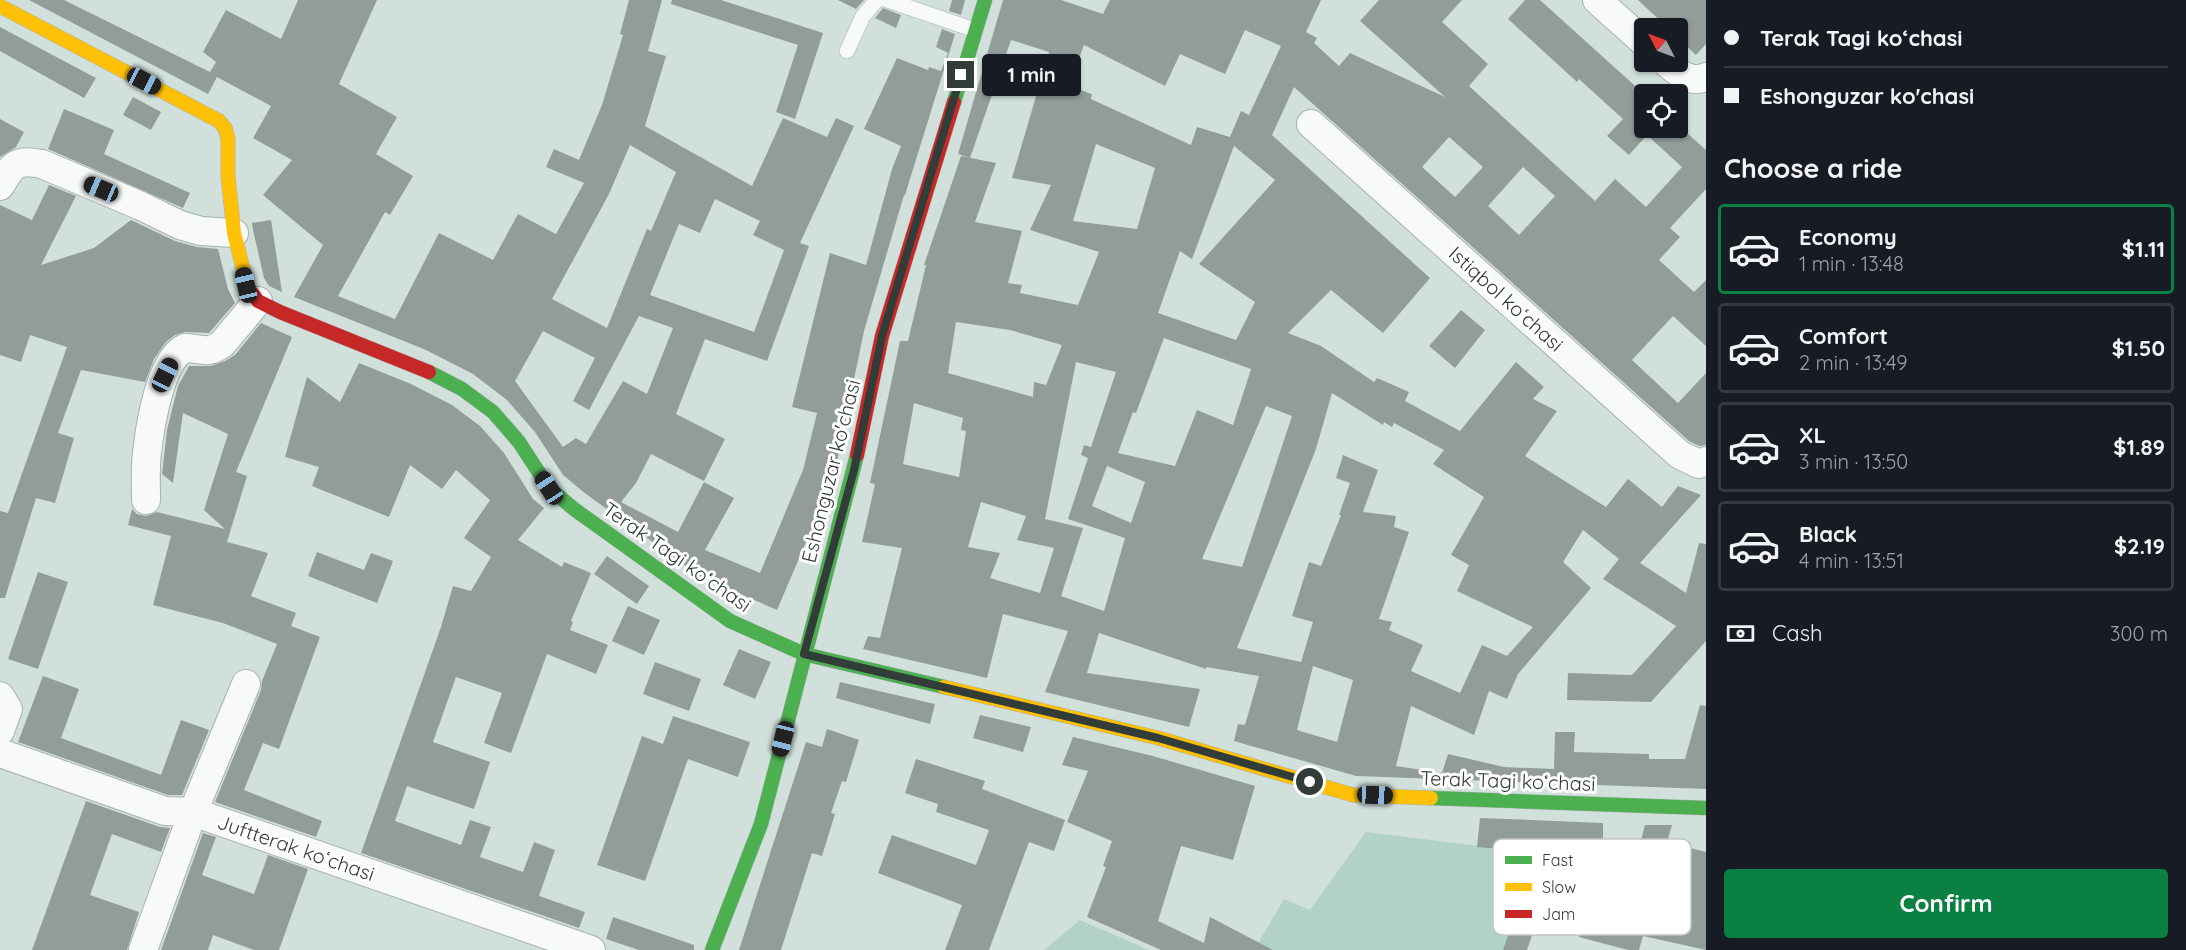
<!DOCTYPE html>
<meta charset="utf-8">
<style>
:root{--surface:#171b24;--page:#20242c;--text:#f1f3f6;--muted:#9ea1a6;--line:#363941;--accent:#0b8043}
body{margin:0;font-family:Quicksand,sans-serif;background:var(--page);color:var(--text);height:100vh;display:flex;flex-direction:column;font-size:22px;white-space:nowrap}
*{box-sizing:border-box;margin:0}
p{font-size:20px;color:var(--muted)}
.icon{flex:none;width:33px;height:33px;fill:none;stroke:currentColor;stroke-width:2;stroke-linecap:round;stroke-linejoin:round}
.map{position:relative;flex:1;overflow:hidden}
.drawer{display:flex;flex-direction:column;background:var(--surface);width:480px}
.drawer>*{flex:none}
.top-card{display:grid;align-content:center;height:132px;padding:0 18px;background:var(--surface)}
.needle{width:39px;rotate:312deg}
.tools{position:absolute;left:1634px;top:18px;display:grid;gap:12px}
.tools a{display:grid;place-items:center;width:54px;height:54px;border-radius:6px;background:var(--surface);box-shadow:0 2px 4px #0004;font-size:30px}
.end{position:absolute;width:27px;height:27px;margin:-14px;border:8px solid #323c39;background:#fff;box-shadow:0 0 0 3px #fff}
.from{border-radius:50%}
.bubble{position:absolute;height:42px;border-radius:6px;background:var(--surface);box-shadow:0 2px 4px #0004;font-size:20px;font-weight:700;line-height:42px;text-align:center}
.car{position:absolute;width:18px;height:36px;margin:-18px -9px;border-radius:8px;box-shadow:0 0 4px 2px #0007;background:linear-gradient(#222 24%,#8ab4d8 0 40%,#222 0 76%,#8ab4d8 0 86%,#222 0)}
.top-card b{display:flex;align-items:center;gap:21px;height:57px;font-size:22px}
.top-card b+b{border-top:2px solid var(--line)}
.top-card i{width:15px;height:15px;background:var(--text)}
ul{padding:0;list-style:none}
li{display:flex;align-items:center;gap:18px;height:90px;margin:0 12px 9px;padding:0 6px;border:3px solid var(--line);border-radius:6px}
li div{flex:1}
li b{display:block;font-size:22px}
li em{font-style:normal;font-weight:700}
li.active{border-color:var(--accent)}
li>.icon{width:54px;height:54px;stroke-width:1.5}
h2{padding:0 18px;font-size:27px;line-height:72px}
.pay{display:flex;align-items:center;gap:15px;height:66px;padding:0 18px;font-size:22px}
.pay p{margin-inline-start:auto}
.cta{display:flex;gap:12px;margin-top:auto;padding:12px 18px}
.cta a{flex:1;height:69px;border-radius:6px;background:var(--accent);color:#fff;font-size:24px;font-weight:700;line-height:69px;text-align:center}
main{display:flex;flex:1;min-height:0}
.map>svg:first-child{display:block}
.green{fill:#b2d2c8}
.building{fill:#929d9a;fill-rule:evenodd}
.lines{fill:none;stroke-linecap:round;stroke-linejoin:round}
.lane-casing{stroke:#a7b2af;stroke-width:16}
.street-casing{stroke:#a7b2af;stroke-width:30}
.fast-casing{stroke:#a7b2af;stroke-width:15}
.slow-casing{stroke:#a7b2af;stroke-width:15}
.jam-casing{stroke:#a7b2af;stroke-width:15}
.lane{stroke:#f8fafa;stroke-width:15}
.street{stroke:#f8fafa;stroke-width:28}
.fast{stroke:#4caf50;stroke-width:14}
.slow{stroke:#ffc107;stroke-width:14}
.jam{stroke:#c62828;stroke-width:14}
.route{stroke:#323c39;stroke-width:8}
.labels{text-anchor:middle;stroke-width:6;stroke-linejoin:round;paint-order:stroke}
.street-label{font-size:20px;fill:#323c39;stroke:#fff}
.key{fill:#fff;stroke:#c2c4c4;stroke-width:1.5}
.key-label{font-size:16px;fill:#323c39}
</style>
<main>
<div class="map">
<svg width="1706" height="950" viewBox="0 0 1706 950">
<rect width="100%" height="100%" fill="#d2e0dc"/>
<!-- green -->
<path class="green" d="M1366,832L1480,846L1549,863L1518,950H1254L1284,899L1310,910Z
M1080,920L1149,950H1044Z"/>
<!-- building -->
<path class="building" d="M29,0H64L210,72L216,62L203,52L226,10L281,39L298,0H377L339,84L397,117L376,154L413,176L390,215L385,212L338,296L395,319L439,233L493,260L518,214L556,234L584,183L546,167L554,149L579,160L602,105L623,35L620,34L629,0H662L648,51L666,56L645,126L752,186L783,118L827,137L836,118L854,126L800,243L809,246L767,361L705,339L676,414L725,439L704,481L651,454L636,483L621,502L678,532L704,482L734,498L705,550L760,573L803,470L817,413L792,407L830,253L866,265L892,169L901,146L864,129L897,58L928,70L929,67L941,71L948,53L936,47L942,29L955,34L905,195H904L864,331L836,466L823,516L818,514L777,610L701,577L586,494L563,475L535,432L507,400L473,374L426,350L294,297L323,245L263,195L292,160L253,138L271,106L217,77L208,94ZM630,145L676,172L651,231L647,229L607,328L552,299L609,194ZM715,199L760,221L753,235L784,250L754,332L650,295L679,224L700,233ZM639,316L673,328L647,394L623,381L586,444L576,438L563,447L515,381L543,331L595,358L573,401L589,410Z
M672,0H721L823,33L795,119L776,112L798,45L671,4Z
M838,0H864L856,9Z
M952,0H965L961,15L949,11Z
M1003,0H1061L1103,14L1110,0H1321L1306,32L1317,38L1314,43L1339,66L1350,53L1445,97L1360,21L1379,0H1462L1442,22L1488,64L1469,86L1595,201L1615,179L1646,207L1682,167L1647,135L1629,155L1607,136L1623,119L1579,79L1577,82L1508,19L1525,0H1540L1644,94V128H1677V124L1706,150V189L1670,228L1680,237L1659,260L1694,292L1706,280V346L1673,316L1632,360L1678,403L1706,373V445L1699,446L1689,441L1294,87L1272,135L1430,278L1383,333L1331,290L1288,333L1321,346L1374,382L1377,378L1409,392L1405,401L1460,431L1516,362L1544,387L1533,399L1557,411L1525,456L1606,507L1628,479L1662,507L1678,486L1701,495L1640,563L1686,593L1699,543L1706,544V641L1651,702L1567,700L1568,673L1632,675L1676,626L1603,579L1619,559L1583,530L1563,562L1591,588L1518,674L1507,699L1489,691L1474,735L1411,706L1396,766L1442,773L1448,754L1504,767L1554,769L1555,732H1575L1574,752L1649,754V759H1685L1700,705L1706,706V789L1356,776L1234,741L1238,724L1245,725L1259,676L1206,667V669L1099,633L1087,673L1200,689L1189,727L1045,692L1068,631L1003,614L987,678L863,649L868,636L880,638L902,548L862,542L875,484L870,483L900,341H908L926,265H924L961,156L996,163L975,222L1022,231L1008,283L1022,285L1020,293L1078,305L1099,252L1030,230L1051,185L1012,178L1049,52L1011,40L970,158L958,154ZM1245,30L1281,46L1249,115L1241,111L1230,137L1197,127L1191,145L1091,99L1092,94L1069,86L1084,45L1165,86L1180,54L1225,74ZM1449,137L1483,167L1455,197L1422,167ZM1096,144L1155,168L1137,229L1073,221ZM1234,146L1275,180L1199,264L1255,302L1236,340L1158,313L1180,251L1192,259ZM1523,167L1555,196L1519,235L1488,206ZM956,322L1010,330L1062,345L1046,385L1034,382L1033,397L948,373ZM1164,338L1251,369L1233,425L1197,410L1175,466L1118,453L1133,412L1136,413ZM1076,362L1116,372L1091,447L1084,445L1081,455L1088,458L1068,519L1125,538L1104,611L1061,596L1083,528L1045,519ZM1332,393L1383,425L1384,422L1392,427L1394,423L1444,450L1433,464L1484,497L1451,555L1469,565L1457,591L1533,627L1507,656L1482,645L1460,693L1411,671L1423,645L1389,630L1392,622L1379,619L1409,532L1394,527L1396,516L1363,512L1378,470L1343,455L1336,478L1350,483L1339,515H1341L1321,566L1309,562L1292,616L1313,622L1301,662L1237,648L1316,449ZM914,403L963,418L961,430L966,431L959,477L903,464ZM1266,406L1292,416L1242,567L1202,559ZM1107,466L1145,482L1131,523L1092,506ZM981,502L1026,516L1017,540L1054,548L1040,593L990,578L1000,553L968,547ZM1313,666L1353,680L1337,742L1297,730Z
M1638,0H1706V44L1696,55L1677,37V28H1668Z
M883,8L901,15L896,28L875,18Z
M0,27L96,78L84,98L0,51Z
M133,97L161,112L151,130L123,115Z
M64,109L114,130L104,154L190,193L183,208L48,149Z
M0,119L24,132L16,147L0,157Z
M49,185L76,196L41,265L94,248L131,220L175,241L197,247L218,249L228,289L235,303L209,333L185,332L175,335L166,342L154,359L145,382L81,370L58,433L74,438L55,503L36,498L5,598H0V511L8,513L67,347L30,335L21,362L0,355V205L32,220Z
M271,220L282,292L269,286L264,278L253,230L252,223Z
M1461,310L1485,330L1455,368L1429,346Z
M261,323L292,337L236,472L247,476L227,542L268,553L251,596L296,613L291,626L320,637L279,749L263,743L244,790L322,821L316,837L215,802L261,690L262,681L277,644L223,623L153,605L171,536L128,525L132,509L137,514L146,516L157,512L225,529L204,510L228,434L183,413L173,483L162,474L167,430L178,386L189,366H211L225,361L235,355Z
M359,363L411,384L452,405L480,426L504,453L533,499L544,508L518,540L562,567L564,562L591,573L571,621L573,622L570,630L608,645L596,674L547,654L511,753L484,743L502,693L456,677L433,742L490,762L474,809L407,786L395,821L461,845L470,820L491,827L480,857L523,872L534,842L555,850L539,896L585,912L579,928L361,853L441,627L453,586L471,591L491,557L464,538L490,500L456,470L442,489L410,465L389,517L312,486L319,467L285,457L307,377L340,402Z
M317,552L364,570L371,553L393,561L377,603L308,576Z
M607,556L649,586L637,604L594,574Z
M38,572L68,582L38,669L8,659Z
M628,606L660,620L644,655L612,641Z
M739,649L771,662L755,699L723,685Z
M655,662L701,679L689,711L643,694Z
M43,676L79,689L61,738L161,775L181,720L209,730L182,795H168L18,742Z
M840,682L935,704L930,724L836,698Z
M980,715L1031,727L1023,752L973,738Z
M673,716L750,742L738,777L688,759L645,881L597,865L642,736L663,744Z
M827,729L859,740L846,782L842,781L831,813L835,814L822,856L812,853L781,950H739L806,742L822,747Z
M1073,737L1153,756L1255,786L1233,860L1181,846L1158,921L1204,943L1210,917L1273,950H1161L1087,917L1106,867L1103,866L1112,841L1067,822L1088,771L1062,765Z
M916,759L985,781L982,789L1065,820L1054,851L1029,842L989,950H945L962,905L878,873L892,835L976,865L989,830L936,812L938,804L905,793Z
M86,801L160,827L170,828L161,852L112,834L90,895L139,912L127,950H32Z
M1480,818L1603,823V846L1638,851L1645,825H1672L1667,842L1706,852V950L1643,936L1639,950H1628L1579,937L1587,906L1544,900L1527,950H1503L1530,872L1519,871L1520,851L1477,847Z
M203,833L216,837L202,875L254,894L268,855L308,869L279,950H254L213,935L208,950H161Z
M613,917L694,945V950H639L606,939Z"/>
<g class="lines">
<defs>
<path id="lane" d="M887,0L975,30
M847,51L863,16L877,0"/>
<path id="street" d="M1597,0L1644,42
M1666,62C1677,72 1690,84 1706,77
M1311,124L1680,455L1699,464L1706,461
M0,186C13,164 16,159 42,164L141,206L180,225L201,231L234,233
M146,500C146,484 145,468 147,452C150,427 160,360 185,348C202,348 206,355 222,344L258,301
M0,696L8,709L0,731
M0,753L165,811L193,812L591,950
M143,950L193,812L246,684"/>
<path id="fast" d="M954,102L985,0
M429,372L462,389L493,412L519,442L549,488L574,509L730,621L804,654L944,687
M1431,798L1706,808
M712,950L761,824L857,455"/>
<path id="slow" d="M0,6L219,121L225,128L228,138V176L234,233L248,288
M944,687L1158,738L1353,795L1431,798"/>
<path id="jam" d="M248,288L258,301L280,312L429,372
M857,455L882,336L954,102"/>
</defs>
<!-- lane casing -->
<use href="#lane" class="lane-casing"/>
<!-- street casing -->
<use href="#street" class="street-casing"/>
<!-- fast casing -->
<use href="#fast" class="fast-casing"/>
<!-- slow casing -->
<use href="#slow" class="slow-casing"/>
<!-- jam casing -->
<use href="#jam" class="jam-casing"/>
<!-- lane -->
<use href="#lane" class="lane"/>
<!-- street -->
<use href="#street" class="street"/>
<!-- fast -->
<use href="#fast" class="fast"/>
<!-- slow -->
<use href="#slow" class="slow"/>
<!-- jam -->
<use href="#jam" class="jam"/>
</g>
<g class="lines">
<!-- route -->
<path class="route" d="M961,75L882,336L854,470L804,654L1158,738L1310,782"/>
</g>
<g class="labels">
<!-- street labels -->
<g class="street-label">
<text transform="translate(1506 299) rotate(42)" y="7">Istiqbol koʻchasi</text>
<text transform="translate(831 471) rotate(-76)" y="7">Eshonguzar ko'chasi</text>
<text transform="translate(677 557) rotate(35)" y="7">Terak Tagi koʻchasi</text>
<text transform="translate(1508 781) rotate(2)" y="7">Terak Tagi koʻchasi</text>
<text transform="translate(296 848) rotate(19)" y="7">Juftterak koʻchasi</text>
</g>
</g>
<!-- legend -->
<rect x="1493" y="839" width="198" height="96" rx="9" class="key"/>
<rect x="1505" y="856" width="27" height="8" fill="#4caf50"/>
<rect x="1505" y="883" width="27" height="8" fill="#ffc107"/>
<rect x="1505" y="910" width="27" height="8" fill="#c62828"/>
<g class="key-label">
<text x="1542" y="866">Fast</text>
<text x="1542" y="893">Slow</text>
<text x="1542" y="920">Jam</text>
</g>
</svg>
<div class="tools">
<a><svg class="needle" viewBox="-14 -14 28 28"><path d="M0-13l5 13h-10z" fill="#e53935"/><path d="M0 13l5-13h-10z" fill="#9ea1a6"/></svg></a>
<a><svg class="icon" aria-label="locate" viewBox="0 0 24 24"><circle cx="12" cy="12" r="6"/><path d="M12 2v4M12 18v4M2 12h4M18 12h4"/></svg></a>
</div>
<i class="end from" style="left:1310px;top:782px"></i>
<i class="end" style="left:961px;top:75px"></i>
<div class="bubble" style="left:982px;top:54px;width:99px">1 min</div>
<i class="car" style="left:144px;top:81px;rotate:118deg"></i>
<i class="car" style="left:101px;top:189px;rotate:293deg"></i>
<i class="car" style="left:246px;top:285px;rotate:347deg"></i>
<i class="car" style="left:165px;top:375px;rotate:26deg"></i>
<i class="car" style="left:549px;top:488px;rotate:327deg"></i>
<i class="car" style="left:783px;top:739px;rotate:194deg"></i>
<i class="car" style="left:1375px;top:795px;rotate:92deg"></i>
</div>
<section class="drawer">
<div class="top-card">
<b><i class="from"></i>Terak Tagi koʻchasi</b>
<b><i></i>Eshonguzar ko'chasi</b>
</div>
<h2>Choose a ride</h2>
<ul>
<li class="active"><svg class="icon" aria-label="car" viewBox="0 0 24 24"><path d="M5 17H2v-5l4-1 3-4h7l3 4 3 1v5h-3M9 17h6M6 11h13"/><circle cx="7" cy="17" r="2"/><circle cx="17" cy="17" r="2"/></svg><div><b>Economy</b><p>1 min · 13:48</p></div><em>$1.11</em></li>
<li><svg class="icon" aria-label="car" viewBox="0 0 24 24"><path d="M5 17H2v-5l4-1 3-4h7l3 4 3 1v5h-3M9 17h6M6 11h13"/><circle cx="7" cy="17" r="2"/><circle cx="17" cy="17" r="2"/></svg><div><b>Comfort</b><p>2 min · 13:49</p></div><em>$1.50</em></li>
<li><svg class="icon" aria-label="car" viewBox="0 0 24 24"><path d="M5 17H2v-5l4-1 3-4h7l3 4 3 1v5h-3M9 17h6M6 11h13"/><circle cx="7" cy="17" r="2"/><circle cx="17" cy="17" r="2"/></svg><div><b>XL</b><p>3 min · 13:50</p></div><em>$1.89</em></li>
<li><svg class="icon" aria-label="car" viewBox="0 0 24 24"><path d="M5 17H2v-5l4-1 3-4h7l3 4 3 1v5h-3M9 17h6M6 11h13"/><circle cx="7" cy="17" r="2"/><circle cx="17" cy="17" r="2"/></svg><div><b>Black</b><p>4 min · 13:51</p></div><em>$2.19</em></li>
</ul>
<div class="pay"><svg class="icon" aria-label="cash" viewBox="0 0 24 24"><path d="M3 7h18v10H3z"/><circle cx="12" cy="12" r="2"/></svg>Cash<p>300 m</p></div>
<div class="cta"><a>Confirm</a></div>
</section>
</main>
